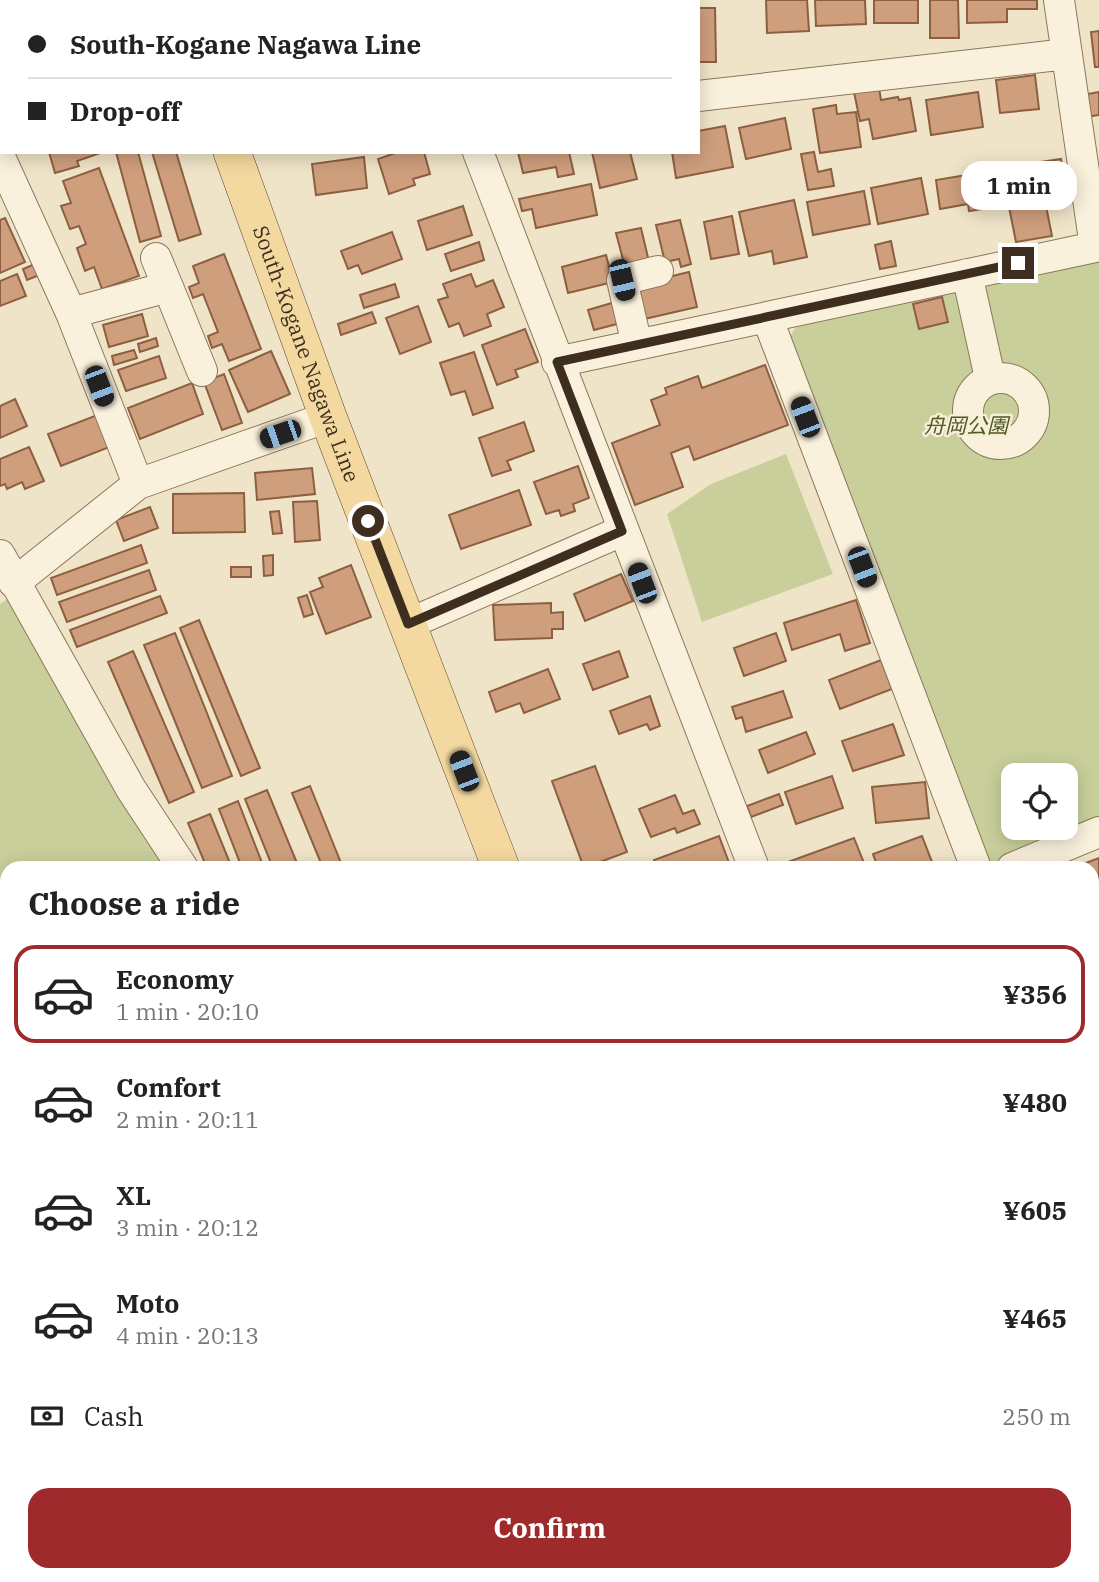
<!DOCTYPE html>
<meta charset="utf-8">
<style>
:root{--surface:#fff;--page:#f6f6f6;--text:#222;--muted:#767676;--line:#e0e0e0;--accent:#9e2a2b}
body{margin:0;font-family:"IBM Plex Serif","Noto Sans JP",serif;background:var(--page);color:var(--text);height:100vh;display:flex;flex-direction:column;font-size:26px;white-space:nowrap}
*{box-sizing:border-box;margin:0}
p{font-size:23px;color:var(--muted)}
.icon{flex:none;width:38px;height:38px;fill:none;stroke:currentColor;stroke-width:2;stroke-linecap:round;stroke-linejoin:round}
.map{position:relative;flex:1;overflow:hidden}
.drawer{position:absolute;left:0px;top:861px;width:1099px;height:721px;display:flex;flex-direction:column;background:var(--surface);border-radius:21px 21px 0 0;box-shadow:0 4px 18px #0003}
.drawer>*{flex:none}
.top-card{position:absolute;left:0px;top:0px;width:700px;height:154px;box-shadow:0 4px 18px #0003;display:grid;align-content:center;height:154px;padding:0 28px;background:var(--surface)}
.tools{position:absolute;left:1001px;top:763px;display:grid;gap:14px}
.tools a{display:grid;place-items:center;width:77px;height:77px;border-radius:14px;background:var(--surface);box-shadow:0 4px 18px #0003;font-size:35px}
.end{position:absolute;width:32px;height:32px;margin:-16px;border:9px solid #3d2e20;background:#fff;box-shadow:0 0 0 4px #fff}
.from{border-radius:50%}
.bubble{position:absolute;height:49px;border-radius:21px;background:var(--surface);box-shadow:0 4px 18px #0003;font-size:23px;font-weight:700;line-height:49px;text-align:center}
.car{position:absolute;width:21px;height:42px;margin:-21px -10px;border-radius:9px;box-shadow:0 0 5px 2px #0007;background:linear-gradient(#222 24%,#8ab4d8 0 40%,#222 0 76%,#8ab4d8 0 86%,#222 0)}
.top-card b{display:flex;align-items:center;gap:24px;height:66px;font-size:26px}
.top-card b+b{border-top:2px solid var(--line)}
.top-card i{width:18px;height:18px;background:var(--text)}
ul{padding:0;list-style:none}
li{display:flex;align-items:center;gap:21px;height:98px;margin:0 14px 10px;padding:0 14px;border:4px solid transparent;border-radius:21px}
li div{flex:1}
li b{display:block;font-size:26px}
li em{font-style:normal;font-weight:700}
li.selected{border-color:var(--accent)}
li>.icon{width:63px;height:63px;stroke-width:1.5}
h2{padding:0 28px;font-size:32px;line-height:84px}
.pay{display:flex;align-items:center;gap:18px;height:77px;padding:0 28px;font-size:26px}
.pay p{margin-inline-start:auto}
.action{display:flex;gap:14px;margin-top:auto;padding:14px 28px}
.action a{flex:1;height:80px;border-radius:21px;background:var(--accent);color:#fff;font-size:28px;font-weight:700;line-height:80px;text-align:center}
.map>svg:first-child{display:block}
.green{fill:#c9cf9b;fill-rule:evenodd}
.building{fill:#cf9f7d;stroke:#8d5f41;stroke-width:2}
.lines{fill:none;stroke-linecap:round;stroke-linejoin:round}
.minor-casing{stroke:#8d765c;stroke-width:32}
.major-casing{stroke:#5b4430;stroke-width:38}
.minor{stroke:#faf1dc;stroke-width:30}
.major{stroke:#f3d9a0;stroke-width:37}
.route{stroke:#3d2e20;stroke-width:9}
.labels{text-anchor:middle;stroke-width:5;stroke-linejoin:round;paint-order:stroke}
.street-label{font-size:21px;fill:#3d2e20;stroke:#f7eed8}
.park-label{font-size:21px;font-style:italic;fill:#4d5a26;stroke:#f7eed8}
</style>
<div class="map">
<svg width="1099" height="1582" viewBox="0 0 1099 1582">
<rect width="100%" height="100%" fill="#f0e4c8"/>
<!-- green -->
<path class="green" d="M1099,258V820L988,865L790,336L796,327ZM1013,775H1066V828H1013Z
M786,454L833,574L702,622L667,514L711,484Z
M15,594L163,868H7V911L0,897V604Z
M319,1575H517L520,1582H443L441,1580L322,1582Z"/>
<!-- building -->
<path class="building" d="M370,0H425V2H370Z
M597,0H664V2H597Z
M766,0H807L809,31L767,33Z
M815,0H865L866,24L816,26Z
M874,0H918V23H874Z
M930,0H958L959,38H930Z
M967,0H1037V9H1007V22L967,23Z
M698,8H715L716,62H698Z
M1099,31V67H1095L1091,32Z
M1035,75L1039,109L1000,113L996,80Z
M879,88L881,100L898,97L899,100L910,98L916,131L873,139L869,119L860,121L854,92Z
M978,92L983,127L931,135L926,100Z
M1099,92V115L1085,117L1082,95Z
M836,105L837,114L856,112L861,147L820,153L813,109Z
M785,118L791,149L746,159L739,128Z
M725,126L733,167L676,178L672,152H698V131Z
M49,152H100V153L77,161L79,166L55,173Z
M116,152H138L161,236L140,242Z
M152,152H176L201,234L179,241Z
M398,152H424L430,174L413,179L415,185L389,194L378,159Z
M518,152H569L574,174L558,177L556,167L523,173Z
M592,152H630L637,179L600,188Z
M814,152L818,172L831,169L834,186L808,190L801,154Z
M364,157L367,188L316,195L312,164Z
M1061,159L1066,189L1019,196L1015,166Z
M99,168L139,276L102,289L94,267L85,271L77,248L86,244L79,226L70,229L61,206L71,203L63,181Z
M991,171L995,199L982,202L983,209L969,211L968,204L940,209L936,180Z
M921,178L928,214L878,224L871,188Z
M591,184L597,215L536,228L532,209L522,211L519,199Z
M864,191L870,224L813,235L807,202Z
M794,200L807,257L774,264L772,251L749,256L739,212Z
M1032,203L1033,208L1046,206L1052,236L1016,242L1009,207Z
M463,206L472,235L427,250L418,221Z
M732,216L739,254L711,259L704,222Z
M5,218L25,262L0,273V220Z
M680,220L691,264L681,267L679,259L665,262L656,225Z
M641,228L650,266L625,267L616,233Z
M392,232L402,259L362,274L358,265L348,269L341,251Z
M891,241L896,266L880,269L875,245Z
M479,242L484,260L451,271L445,254Z
M224,254L261,349L229,361L222,344L212,348L208,336L218,332L203,294L193,298L189,287L199,283L193,266Z
M606,255L613,282L568,293L562,267Z
M37,263L42,274L27,280L23,269Z
M689,272L697,307L640,320L631,286Z
M17,274L26,296L0,306V281Z
M471,274L476,287L493,280L504,307L487,314L491,326L464,336L459,323L449,327L438,300L448,297L443,284Z
M395,284L399,297L364,308L360,295Z
M942,297L948,322L919,329L913,304Z
M615,302L621,323L594,330L588,310Z
M418,306L431,342L400,354L386,318Z
M372,312L376,323L341,335L338,324Z
M142,314L148,336L109,347L103,325Z
M525,329L538,362L515,370L518,377L497,385L482,345Z
M156,338L158,346L140,352L138,344Z
M134,350L137,358L114,365L112,356Z
M271,351L290,394L248,412L229,370Z
M474,352L493,408L473,415L465,391L451,395L440,363Z
M159,356L166,378L126,391L118,370Z
M765,365L788,425L694,460L689,446L671,453L683,487L635,505L612,443L660,425L651,400L667,394L665,388L698,376L702,388Z
M224,374L242,423L222,430L204,382Z
M192,383L203,414L140,439L128,408Z
M15,399L27,426L0,438V406Z
M100,414L112,446L61,466L48,434Z
M524,422L534,451L507,461L511,470L492,476L479,438Z
M29,447L44,481L25,489L22,482L7,489L5,484L0,486V459Z
M578,466L589,498L573,504L575,511L561,516L559,510L546,514L534,482Z
M312,468L315,494L257,500L255,473Z
M519,490L531,525L461,549L449,515Z
M244,493L245,532L173,533V494Z
M317,501L320,540L295,542L293,502Z
M150,507L158,528L124,541L116,520Z
M279,511L282,533L273,534L270,512Z
M141,545L147,563L57,595L51,578Z
M273,555V575L264,576L263,556Z
M351,565L371,617L326,634L310,592L323,587L319,578Z
M231,567H251V577H231Z
M149,570L156,590L67,622L59,602Z
M621,574L633,601L585,621L574,594Z
M307,595L313,614L304,617L298,598Z
M160,596L167,613L77,647L70,630Z
M856,600L870,643L845,651L840,634L792,650L784,623Z
M551,603V613L563,612V629H552V638L495,640L493,605Z
M199,620L260,768L241,776L180,628Z
M175,633L232,776L202,788L144,645Z
M776,633L786,661L744,676L734,648Z
M133,651L194,792L169,803L108,662Z
M619,651L628,677L593,690L583,664Z
M881,660L892,689L840,709L829,680Z
M548,669L560,699L524,713L520,703L496,712L489,692Z
M783,691L792,717L746,732L742,717L736,719L732,707Z
M650,696L660,726L650,730L647,724L619,734L610,711Z
M893,724L904,755L853,771L842,741Z
M806,732L815,754L768,773L759,750Z
M595,766L627,852L584,868L552,781Z
M832,776L843,808L796,824L785,792Z
M925,782L929,818L876,823L872,787Z
M310,786L343,868H323L292,793Z
M267,790L299,868H273L245,799Z
M779,794L783,805L751,817L747,806Z
M675,795L683,814L694,810L700,824L677,833L675,828L651,837L639,809Z
M238,801L264,868H242L219,809Z
M210,814L232,868H207L188,823Z
M719,836L731,868H657L654,860Z
M922,836L932,862L915,868H878L873,854Z
M854,838L866,868H787L785,863Z
M1099,858V924L1096,925L1092,914V868L1075,867Z
M1099,1187V1234L1092,1235V1188Z
M1099,1364V1399L1092,1401V1365Z
M1099,1508V1529L1094,1530L1092,1509Z
M1099,1537V1582H1092V1538Z
M685,1575H719L703,1582H688Z
M954,1575H997L998,1582H956Z
M1012,1575H1049L1050,1578L1060,1576L1061,1582H1013Z"/>
<g class="lines">
<defs>
<path id="minor" d="M461,0L462,2
M698,96L1067,54
M478,152L754,868
M0,157L71,313L138,484
M156,258L168,287
M967,274L990,378
M71,313L168,287L202,371
M767,317L976,868
M637,345L622,280L658,271
M557,362L1095,247L1059,0
M968 411a33 33 0 1 1 66 0a33 33 0 1 1-66 0Z
M0,555L131,789L183,868
M14,583L138,484L328,417
M408,624L622,531
M1012,868L1099,832
M1092,1078L1099,1075
M1092,1273L1099,1272
M0,1322L7,1334
M1092,1450L1099,1448
M0,1547L7,1558
M18,1575L22,1582
M169,1575L173,1582
M542,1575L546,1582"/>
<g id="major">
<path d="M169,0L170,2"/>
<path id="s1" d="M232,152L328,417L501,868"/>
<path d="M785,1575L788,1582"/>
</g>
</defs>
<!-- minor casing -->
<use href="#minor" class="minor-casing"/>
<!-- major casing -->
<use href="#major" class="major-casing"/>
<!-- minor -->
<use href="#minor" class="minor"/>
<!-- major -->
<use href="#major" class="major"/>
</g>
<g class="lines">
<!-- route -->
<path class="route" d="M368,521L408,624L622,531L557,362L1018,263"/>
</g>
<g class="labels">
<!-- street labels -->
<g class="street-label">
<text dy="7" stroke="none"><textPath href="#s1" startOffset="215">South-Kogane Nagawa Line</textPath></text>
</g>
<!-- park labels -->
<g class="park-label">
<text x="966" y="433">舟岡公園</text>
</g>
</g>
</svg>
<div class="tools">
<a><svg class="icon" aria-label="locate" viewBox="0 0 24 24"><circle cx="12" cy="12" r="6"/><path d="M12 2v4M12 18v4M2 12h4M18 12h4"/></svg></a>
</div>
<i class="end from" style="left:368px;top:521px"></i>
<i class="end" style="left:1018px;top:263px"></i>
<div class="bubble" style="left:961px;top:161px;width:116px">1 min</div>
<i class="car" style="left:622px;top:280px;rotate:167deg"></i>
<i class="car" style="left:99px;top:386px;rotate:159deg"></i>
<i class="car" style="left:805px;top:417px;rotate:339deg"></i>
<i class="car" style="left:280px;top:434px;rotate:251deg"></i>
<i class="car" style="left:862px;top:567px;rotate:159deg"></i>
<i class="car" style="left:642px;top:583px;rotate:339deg"></i>
<i class="car" style="left:464px;top:771px;rotate:339deg"></i>
<div class="top-card">
<b><i class="from"></i>South-Kogane Nagawa Line</b>
<b><i></i>Drop-off</b>
</div>
<section class="drawer">
<h2>Choose a ride</h2>
<ul>
<li class="selected"><svg class="icon" aria-label="car" viewBox="0 0 24 24"><path d="M5 17H2v-5l4-1 3-4h7l3 4 3 1v5h-3M9 17h6M6 11h13"/><circle cx="7" cy="17" r="2"/><circle cx="17" cy="17" r="2"/></svg><div><b>Economy</b><p>1 min · 20:10</p></div><em>¥356</em></li>
<li><svg class="icon" aria-label="car" viewBox="0 0 24 24"><path d="M5 17H2v-5l4-1 3-4h7l3 4 3 1v5h-3M9 17h6M6 11h13"/><circle cx="7" cy="17" r="2"/><circle cx="17" cy="17" r="2"/></svg><div><b>Comfort</b><p>2 min · 20:11</p></div><em>¥480</em></li>
<li><svg class="icon" aria-label="car" viewBox="0 0 24 24"><path d="M5 17H2v-5l4-1 3-4h7l3 4 3 1v5h-3M9 17h6M6 11h13"/><circle cx="7" cy="17" r="2"/><circle cx="17" cy="17" r="2"/></svg><div><b>XL</b><p>3 min · 20:12</p></div><em>¥605</em></li>
<li><svg class="icon" aria-label="car" viewBox="0 0 24 24"><path d="M5 17H2v-5l4-1 3-4h7l3 4 3 1v5h-3M9 17h6M6 11h13"/><circle cx="7" cy="17" r="2"/><circle cx="17" cy="17" r="2"/></svg><div><b>Moto</b><p>4 min · 20:13</p></div><em>¥465</em></li>
</ul>
<div class="pay"><svg class="icon" aria-label="cash" viewBox="0 0 24 24"><path d="M3 7h18v10H3z"/><circle cx="12" cy="12" r="2"/></svg>Cash<p>250 m</p></div>
<div class="action"><a>Confirm</a></div>
</section>
</div>
